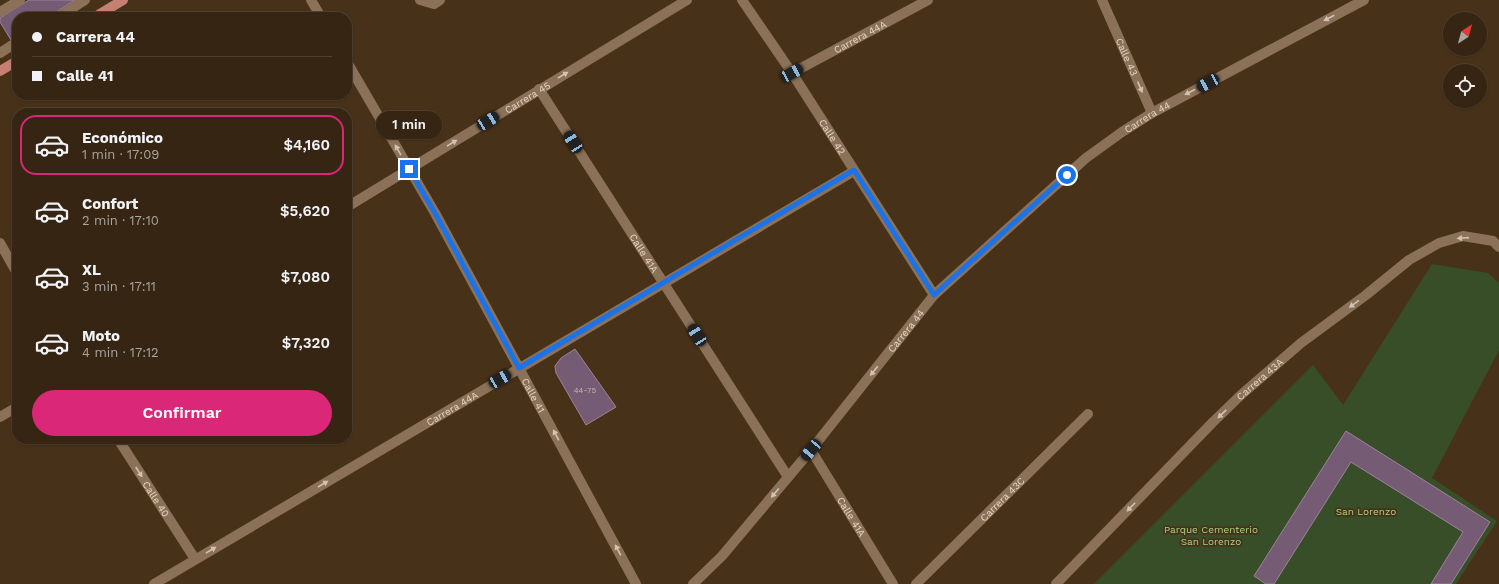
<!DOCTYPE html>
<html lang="es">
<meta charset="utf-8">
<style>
:root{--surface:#362513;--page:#413121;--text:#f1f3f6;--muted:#aaa5a0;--line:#504233;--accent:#db2777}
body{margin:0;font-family:"Work Sans",sans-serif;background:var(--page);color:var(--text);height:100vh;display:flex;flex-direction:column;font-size:15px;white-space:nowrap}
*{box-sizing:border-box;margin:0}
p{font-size:13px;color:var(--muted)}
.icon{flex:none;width:22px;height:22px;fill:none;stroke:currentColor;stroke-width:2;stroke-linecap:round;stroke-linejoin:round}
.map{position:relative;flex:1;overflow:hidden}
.drawer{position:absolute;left:12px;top:108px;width:340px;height:336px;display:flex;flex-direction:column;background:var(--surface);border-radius:16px;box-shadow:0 1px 3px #0004,0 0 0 1px var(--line)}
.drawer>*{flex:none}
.hud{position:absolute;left:12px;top:12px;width:340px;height:88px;border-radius:16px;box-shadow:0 1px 3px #0004,0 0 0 1px var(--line);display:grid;align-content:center;height:88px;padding:0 20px;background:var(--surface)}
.needle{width:26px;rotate:36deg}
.tools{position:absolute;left:1443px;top:12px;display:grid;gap:8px}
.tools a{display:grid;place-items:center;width:44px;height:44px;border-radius:50%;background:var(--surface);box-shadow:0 1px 3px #0004,0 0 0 1px var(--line);font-size:20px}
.end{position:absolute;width:18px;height:18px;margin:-9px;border:5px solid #1a73e8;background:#fff;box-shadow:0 0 0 2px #fff}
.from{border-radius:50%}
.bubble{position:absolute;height:28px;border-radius:14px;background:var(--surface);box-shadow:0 1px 3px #0004,0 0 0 1px var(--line);font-size:13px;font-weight:600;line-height:28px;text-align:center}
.car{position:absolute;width:12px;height:24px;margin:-12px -6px;border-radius:5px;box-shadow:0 0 3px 1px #0007;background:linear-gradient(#222 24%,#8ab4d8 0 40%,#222 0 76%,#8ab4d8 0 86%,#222 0)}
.hud b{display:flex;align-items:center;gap:14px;height:38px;font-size:15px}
.hud b+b{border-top:1px solid var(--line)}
.hud i{width:10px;height:10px;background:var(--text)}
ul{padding:7px 0 0;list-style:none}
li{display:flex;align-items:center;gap:12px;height:60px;margin:0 8px 6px;padding:0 12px;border:2px solid transparent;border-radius:16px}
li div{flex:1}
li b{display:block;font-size:15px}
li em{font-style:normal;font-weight:600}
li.selected{border-color:var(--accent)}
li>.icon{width:36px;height:36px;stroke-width:1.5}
.primary-button{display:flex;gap:8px;margin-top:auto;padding:8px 20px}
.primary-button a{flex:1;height:46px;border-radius:24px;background:var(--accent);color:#fff;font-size:16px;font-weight:600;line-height:46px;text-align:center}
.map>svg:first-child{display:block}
.green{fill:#384e29}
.building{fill:#755b73;stroke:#9e829b}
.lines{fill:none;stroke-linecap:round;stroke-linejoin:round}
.minor{stroke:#8b7158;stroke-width:10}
.major{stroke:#c68071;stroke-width:10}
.oneway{fill:#d2c2b2}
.route{stroke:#1a73e8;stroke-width:5}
.labels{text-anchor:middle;stroke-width:3.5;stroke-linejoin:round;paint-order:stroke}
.number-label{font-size:8px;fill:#c8b7b3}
.street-label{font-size:10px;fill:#e4d6c8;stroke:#483119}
.park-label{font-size:10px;fill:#a4d781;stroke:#483119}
</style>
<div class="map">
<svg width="1499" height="584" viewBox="0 0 1499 584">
<rect width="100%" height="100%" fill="#483119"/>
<!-- green -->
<path class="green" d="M1432,264L1488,273L1499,283V350L1432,478L1497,521L1456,584H1094L1313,365L1343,405Z"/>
<!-- building -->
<path class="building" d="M29,0H75L48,17H17V36L11,40L0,22V18Z
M575,349L616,407L586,425L556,373L555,366L561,358Z
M1346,431L1490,522L1451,584H1431L1463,532L1351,462L1274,584H1266L1254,576Z"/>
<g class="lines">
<!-- minor -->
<g class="minor">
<path d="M311,0L321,17"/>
<path d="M420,0L434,4L440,0"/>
<path id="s1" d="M742,0L792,73L934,295"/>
<path id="s2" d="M1102,0L1152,113"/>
<path d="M0,12L20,0"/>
<path d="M58,17L85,0"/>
<path d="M0,53L17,42"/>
<path id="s3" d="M347,62L435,213L636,584"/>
<path id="s4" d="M792,73L928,0"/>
<path id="s5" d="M539,89L788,477"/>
<path id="s6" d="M347,207L687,0"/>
<path d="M0,243L17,273"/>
<path d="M0,417L17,407"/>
<path id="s7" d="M118,439L195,559"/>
<path id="s8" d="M811,450L893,584"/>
<path id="s9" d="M154,584L854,171"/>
<path id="s10" d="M693,584L722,556L811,450L934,295L1086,158L1122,132L1152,113L1364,0"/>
<path id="s11" d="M916,584L1088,414"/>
<path id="s12" d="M1056,584L1213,422L1242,394L1301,343L1366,295L1409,260L1439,243L1463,236L1493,241L1499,247"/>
</g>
<!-- major -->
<path class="major" d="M95,17L123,0
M0,71L17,61"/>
</g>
<!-- one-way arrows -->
<defs><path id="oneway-solid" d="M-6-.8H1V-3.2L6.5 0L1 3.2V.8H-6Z"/></defs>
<g class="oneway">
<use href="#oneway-solid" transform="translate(1329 18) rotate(152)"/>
<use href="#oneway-solid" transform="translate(563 75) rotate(-31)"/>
<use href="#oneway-solid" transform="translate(1140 87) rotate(66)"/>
<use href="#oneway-solid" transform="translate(1190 92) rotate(152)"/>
<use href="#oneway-solid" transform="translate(452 143) rotate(-31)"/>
<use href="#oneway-solid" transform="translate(398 150) rotate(-120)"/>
<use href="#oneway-solid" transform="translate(1463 238) rotate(176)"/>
<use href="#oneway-solid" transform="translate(1354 304) rotate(144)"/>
<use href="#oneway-solid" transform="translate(874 371) rotate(129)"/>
<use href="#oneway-solid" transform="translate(1222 414) rotate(136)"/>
<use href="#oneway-solid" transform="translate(556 435) rotate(-118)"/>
<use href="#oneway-solid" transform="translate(139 472) rotate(57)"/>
<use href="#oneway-solid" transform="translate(323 484) rotate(-31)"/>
<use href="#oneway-solid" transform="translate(775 493) rotate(130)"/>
<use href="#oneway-solid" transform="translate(1131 507) rotate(134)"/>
<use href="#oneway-solid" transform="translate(211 550) rotate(-31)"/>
<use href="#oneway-solid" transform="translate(618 550) rotate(-118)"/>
</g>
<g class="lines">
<!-- route -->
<path class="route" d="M409,169L435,213L519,368L854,170L934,295L1067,175"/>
</g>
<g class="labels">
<!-- number labels -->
<g class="number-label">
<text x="585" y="393">44-75</text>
</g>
<!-- street labels -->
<g class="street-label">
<text dy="4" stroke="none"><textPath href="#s4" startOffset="77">Carrera 44A</textPath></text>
<text dy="4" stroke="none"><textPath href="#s2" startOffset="62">Calle 43</textPath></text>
<text dy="4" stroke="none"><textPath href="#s6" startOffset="211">Carrera 45</textPath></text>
<text dy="4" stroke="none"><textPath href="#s10" startOffset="655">Carrera 44</textPath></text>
<text dy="4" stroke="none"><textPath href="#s1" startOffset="164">Calle 42</textPath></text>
<text dy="4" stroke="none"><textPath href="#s5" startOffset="195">Calle 41A</textPath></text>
<text dy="4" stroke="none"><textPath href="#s10" startOffset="331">Carrera 44</textPath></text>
<text dy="4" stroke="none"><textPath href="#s12" startOffset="289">Carrera 43A</textPath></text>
<text dy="4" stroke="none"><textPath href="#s3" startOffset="382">Calle 41</textPath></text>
<text dy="4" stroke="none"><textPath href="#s9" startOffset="346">Carrera 44A</textPath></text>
<text dy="4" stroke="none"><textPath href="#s7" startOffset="71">Calle 40</textPath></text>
<text dy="4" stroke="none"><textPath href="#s11" startOffset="121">Carrera 43C</textPath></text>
<text dy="4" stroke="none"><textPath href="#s8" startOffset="78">Calle 41A</textPath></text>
</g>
<!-- park labels -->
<g class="park-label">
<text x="1366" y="515">San Lorenzo</text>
<text x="1211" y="533">Parque Cementerio<tspan x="1211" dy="12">San Lorenzo</tspan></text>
</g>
</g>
</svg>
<div class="tools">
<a><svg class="needle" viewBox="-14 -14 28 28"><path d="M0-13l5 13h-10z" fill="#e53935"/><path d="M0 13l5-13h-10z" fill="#aaa5a0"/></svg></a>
<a><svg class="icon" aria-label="locate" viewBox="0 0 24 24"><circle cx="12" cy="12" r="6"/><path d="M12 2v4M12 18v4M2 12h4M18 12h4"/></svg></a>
</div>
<i class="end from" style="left:1067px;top:175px"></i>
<i class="end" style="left:409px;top:169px"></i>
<div class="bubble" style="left:376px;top:111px;width:66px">1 min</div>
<i class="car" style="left:792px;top:73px;rotate:62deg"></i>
<i class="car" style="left:1208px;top:83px;rotate:242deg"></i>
<i class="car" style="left:488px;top:121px;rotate:58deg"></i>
<i class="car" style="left:573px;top:142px;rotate:327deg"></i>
<i class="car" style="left:697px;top:335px;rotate:327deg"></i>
<i class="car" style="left:500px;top:379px;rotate:60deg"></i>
<i class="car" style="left:811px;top:450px;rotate:220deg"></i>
<div class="hud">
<b><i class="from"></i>Carrera 44</b>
<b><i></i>Calle 41</b>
</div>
<section class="drawer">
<ul>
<li class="selected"><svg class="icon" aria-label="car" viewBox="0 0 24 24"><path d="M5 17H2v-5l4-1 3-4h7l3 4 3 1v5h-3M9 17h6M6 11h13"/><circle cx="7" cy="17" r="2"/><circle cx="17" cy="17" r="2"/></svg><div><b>Económico</b><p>1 min · 17:09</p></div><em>$4,160</em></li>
<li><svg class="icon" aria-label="car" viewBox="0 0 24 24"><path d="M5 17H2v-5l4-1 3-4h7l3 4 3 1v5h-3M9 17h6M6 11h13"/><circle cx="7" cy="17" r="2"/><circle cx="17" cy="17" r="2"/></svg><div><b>Confort</b><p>2 min · 17:10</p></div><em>$5,620</em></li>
<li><svg class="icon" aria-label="car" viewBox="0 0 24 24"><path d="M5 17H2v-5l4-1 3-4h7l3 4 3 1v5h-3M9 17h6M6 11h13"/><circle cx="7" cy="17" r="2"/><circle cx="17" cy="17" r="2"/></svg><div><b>XL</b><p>3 min · 17:11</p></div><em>$7,080</em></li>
<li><svg class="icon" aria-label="car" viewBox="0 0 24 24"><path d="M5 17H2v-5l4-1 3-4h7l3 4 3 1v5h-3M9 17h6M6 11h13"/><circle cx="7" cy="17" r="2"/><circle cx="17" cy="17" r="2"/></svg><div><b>Moto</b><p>4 min · 17:12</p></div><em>$7,320</em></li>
</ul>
<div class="primary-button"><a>Confirmar</a></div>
</section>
</div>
